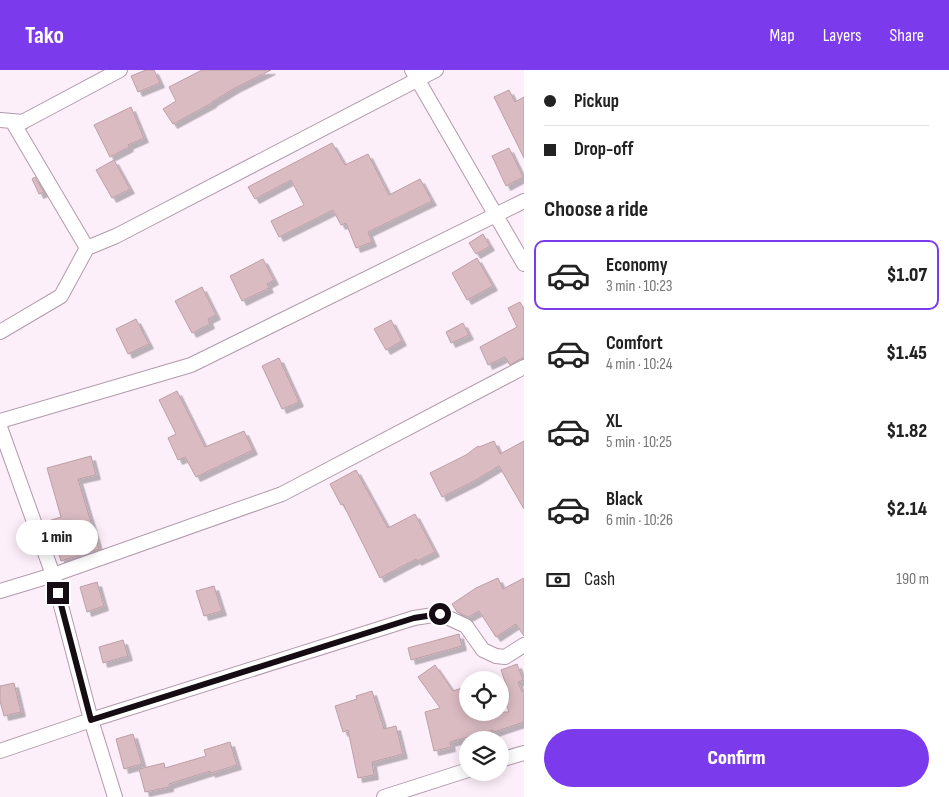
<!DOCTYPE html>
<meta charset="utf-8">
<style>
:root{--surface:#fff;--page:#f6f6f6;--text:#222;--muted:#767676;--line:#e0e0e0;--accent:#7c3aed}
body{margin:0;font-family:"Sofia Sans Condensed",sans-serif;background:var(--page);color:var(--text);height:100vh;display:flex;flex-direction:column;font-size:19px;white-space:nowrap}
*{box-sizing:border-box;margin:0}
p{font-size:16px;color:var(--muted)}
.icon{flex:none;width:28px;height:28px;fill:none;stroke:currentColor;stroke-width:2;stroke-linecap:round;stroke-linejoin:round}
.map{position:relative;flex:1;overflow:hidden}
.panel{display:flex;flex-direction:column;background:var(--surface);width:425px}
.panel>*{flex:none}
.top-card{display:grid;align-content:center;height:110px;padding:0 20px;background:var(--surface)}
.buttons{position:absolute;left:459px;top:601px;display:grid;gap:10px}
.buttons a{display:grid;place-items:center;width:50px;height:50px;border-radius:50%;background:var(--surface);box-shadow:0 2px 12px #0003;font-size:25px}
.end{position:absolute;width:22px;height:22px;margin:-11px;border:6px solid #150d13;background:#fff;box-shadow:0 0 0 2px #fff}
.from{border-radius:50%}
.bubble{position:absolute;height:35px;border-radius:18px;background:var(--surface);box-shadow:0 2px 12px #0003;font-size:16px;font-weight:800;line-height:35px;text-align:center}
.top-card b{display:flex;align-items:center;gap:18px;height:48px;font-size:19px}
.top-card b+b{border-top:1px solid var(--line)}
.top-card i{width:12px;height:12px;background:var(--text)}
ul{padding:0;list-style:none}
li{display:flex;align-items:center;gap:15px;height:70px;margin:0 10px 8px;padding:0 10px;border:2px solid transparent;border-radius:10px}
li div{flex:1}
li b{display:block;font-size:19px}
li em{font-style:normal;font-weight:800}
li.on{border-color:var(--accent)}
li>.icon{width:45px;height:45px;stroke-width:1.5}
h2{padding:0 20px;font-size:22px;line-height:60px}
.pay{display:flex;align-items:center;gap:12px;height:55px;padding:0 20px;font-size:19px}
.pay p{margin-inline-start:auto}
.button{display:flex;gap:10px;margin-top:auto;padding:10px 20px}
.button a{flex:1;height:58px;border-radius:30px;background:var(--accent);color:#fff;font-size:20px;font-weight:800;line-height:58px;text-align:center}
header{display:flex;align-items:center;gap:30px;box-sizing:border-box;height:70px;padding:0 25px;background:var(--accent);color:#fff}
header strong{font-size:24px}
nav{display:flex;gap:28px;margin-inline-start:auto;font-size:18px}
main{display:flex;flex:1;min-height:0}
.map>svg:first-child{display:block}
.building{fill:#dabbc2;stroke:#bd9fa6;filter:url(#shadow)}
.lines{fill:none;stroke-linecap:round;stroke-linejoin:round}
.street-casing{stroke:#b19aac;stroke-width:16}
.street{stroke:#fff;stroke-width:14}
.route{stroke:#150d13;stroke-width:6}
</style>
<header>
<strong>Tako</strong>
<nav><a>Map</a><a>Layers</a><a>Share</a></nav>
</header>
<main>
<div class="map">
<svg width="524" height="727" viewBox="0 0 524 727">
<defs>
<filter id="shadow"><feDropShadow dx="4.5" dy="4.5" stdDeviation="0" flood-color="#0004"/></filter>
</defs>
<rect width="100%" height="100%" fill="#fdeffa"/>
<!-- building -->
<path class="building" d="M146,0H154L160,13L138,22L131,6Z
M202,0H271L235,18L212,32V33L173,54L163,39L176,31L169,17Z
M509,20L515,32L524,27V88L494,27Z
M131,37L144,68L128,75L129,77L110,87L94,55Z
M332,73L345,95L368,84L389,125L420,109L432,131L368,162L372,172L356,178L346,153L341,155L333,140L279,167L271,151L304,135L291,110L255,129L248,117Z
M509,78L523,107L506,116L492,86Z
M114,90L130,119L112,128L96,100Z
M35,107L44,122L39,124L32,109Z
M483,164L490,176L476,184L469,173Z
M477,188L493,216L467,230L452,203Z
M263,189L274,210L267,214L269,218L242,231L230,206Z
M202,217L216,245L208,249L210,254L192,263L175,231Z
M520,232L524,239V287L510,295L505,287L488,295L480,277L517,257L508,238Z
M136,249L149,274L128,284L116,259Z
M391,250L402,271L386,280L374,259Z
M463,253L469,265L451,273L446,262Z
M279,288L299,332L282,339L262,296Z
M177,321L205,377L244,361L253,380L196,407L185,387L178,390L168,368L176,364L159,330Z
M494,371L500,384L524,371V439L499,396L474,411L442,427L430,403L466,385L478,376L479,377Z
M91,386L96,405L78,409L99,479L61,491L48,451L61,447L47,398Z
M356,400L388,458L415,444L435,482L417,491L416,489L380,508L343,434L341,435L330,414Z
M498,508L503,519L524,508V566L516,554L496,567L479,541L468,547L457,542L452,534L476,518Z
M97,512L104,536L87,542L80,517Z
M214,516L222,541L204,546L196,521Z
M459,564L462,576L411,590L408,578Z
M123,570L128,586L103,593L99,577Z
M517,594L523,610L518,612L522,622H524V652L494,662L493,660L450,672L451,677L434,681L425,642L440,638L418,607L435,595L453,621L468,616V642H509L504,628L510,626L501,600Z
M14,613L21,642L4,646L0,631V616Z
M372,621L384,659L396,656L403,684L372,692L374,705L358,708L348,660L343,662L335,636L357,629L356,626Z
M133,664L142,694L124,699L116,669Z
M230,672L237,695L211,703L210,701L169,714V717L145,722L139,699L164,693L165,698L206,686L204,680Z"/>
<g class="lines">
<defs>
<path id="street" d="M412,0L524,194
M0,50L23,52
M87,178L116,166L436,0
M0,262L61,226L87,178L15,56L120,0
M0,351L191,295L524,131
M0,357L53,505L0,521
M0,681L91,650L414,548L440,544L466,556L483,580L496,586L505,587L524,575
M500,690L524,683
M115,727L91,650L53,505L282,424L524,297
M384,727L468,700"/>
</defs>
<!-- street casing -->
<use href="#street" class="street-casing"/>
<!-- street -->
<use href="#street" class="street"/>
</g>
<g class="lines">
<!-- route -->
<path class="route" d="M58,523L91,650L414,548L440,544"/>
</g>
</svg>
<div class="buttons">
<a><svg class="icon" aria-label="locate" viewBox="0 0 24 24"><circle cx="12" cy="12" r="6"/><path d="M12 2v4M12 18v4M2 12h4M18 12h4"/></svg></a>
<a><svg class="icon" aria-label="layers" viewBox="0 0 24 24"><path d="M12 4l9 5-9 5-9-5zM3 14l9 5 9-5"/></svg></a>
</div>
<i class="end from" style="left:440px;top:544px"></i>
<i class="end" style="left:58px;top:523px"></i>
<div class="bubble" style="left:16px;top:450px;width:82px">1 min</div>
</div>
<section class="panel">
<div class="top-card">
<b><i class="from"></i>Pickup</b>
<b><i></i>Drop-off</b>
</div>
<h2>Choose a ride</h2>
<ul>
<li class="on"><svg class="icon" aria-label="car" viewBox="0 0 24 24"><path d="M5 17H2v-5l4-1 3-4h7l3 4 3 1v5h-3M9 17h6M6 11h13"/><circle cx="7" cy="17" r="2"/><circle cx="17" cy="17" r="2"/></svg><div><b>Economy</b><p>3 min · 10:23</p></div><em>$1.07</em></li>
<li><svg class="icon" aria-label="car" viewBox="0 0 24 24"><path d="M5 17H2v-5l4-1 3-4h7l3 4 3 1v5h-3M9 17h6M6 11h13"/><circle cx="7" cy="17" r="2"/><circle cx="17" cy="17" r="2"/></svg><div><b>Comfort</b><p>4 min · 10:24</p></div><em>$1.45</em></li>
<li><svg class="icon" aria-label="car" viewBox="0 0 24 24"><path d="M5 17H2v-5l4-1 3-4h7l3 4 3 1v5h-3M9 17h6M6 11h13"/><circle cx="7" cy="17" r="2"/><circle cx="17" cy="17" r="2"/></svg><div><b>XL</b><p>5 min · 10:25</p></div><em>$1.82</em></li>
<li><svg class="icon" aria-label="car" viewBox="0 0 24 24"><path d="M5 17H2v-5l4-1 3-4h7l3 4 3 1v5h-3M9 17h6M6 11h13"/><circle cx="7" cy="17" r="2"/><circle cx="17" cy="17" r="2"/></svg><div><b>Black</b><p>6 min · 10:26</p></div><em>$2.14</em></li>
</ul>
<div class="pay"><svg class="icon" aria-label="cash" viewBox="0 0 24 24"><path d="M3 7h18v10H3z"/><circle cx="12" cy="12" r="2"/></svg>Cash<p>190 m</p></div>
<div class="button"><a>Confirm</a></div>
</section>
</main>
